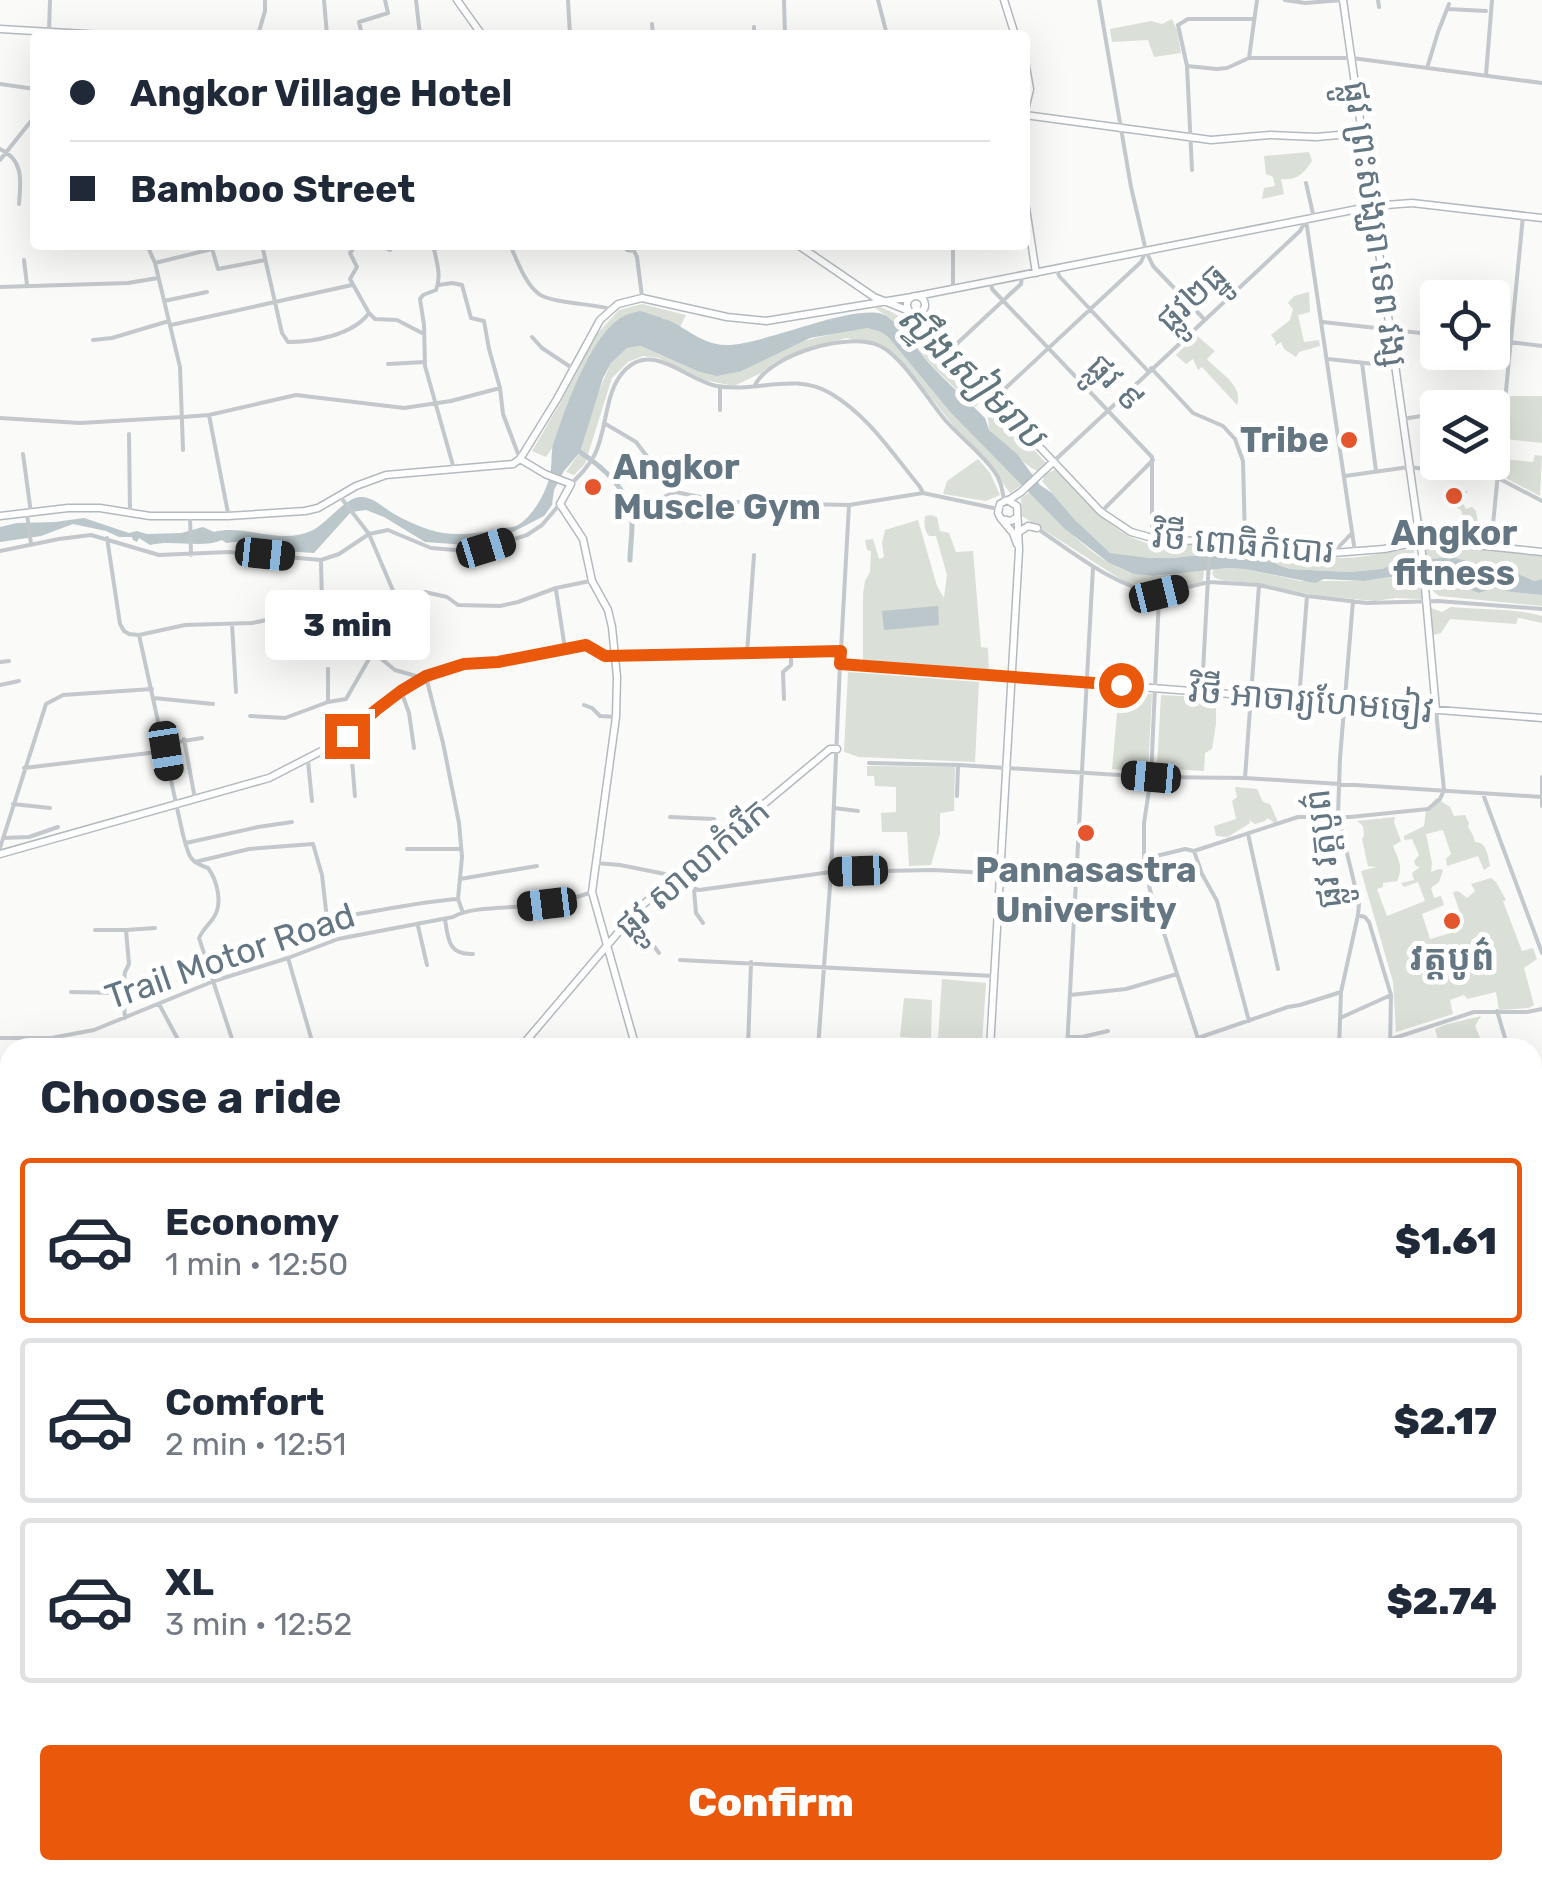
<!DOCTYPE html>
<meta charset="utf-8">
<style>
:root{--surface:#fff;--page:#f6f6f7;--text:#1f2937;--muted:#747a83;--line:#e0e1e3;--accent:#ea580c}
body{margin:0;font-family:Rubik,"Noto Sans Khmer",sans-serif;background:var(--page);color:var(--text);height:100vh;display:flex;flex-direction:column;font-size:38px;white-space:nowrap}
*{box-sizing:border-box;margin:0}
p{font-size:32px;color:var(--muted)}
.icon{flex:none;width:55px;height:55px;fill:none;stroke:currentColor;stroke-width:2;stroke-linecap:round;stroke-linejoin:round}
.map{position:relative;flex:1;overflow:hidden}
.panel{position:absolute;left:0px;top:1038px;width:1542px;height:842px;display:flex;flex-direction:column;background:var(--surface);border-radius:30px 30px 0 0;box-shadow:0 10px 40px #0002}
.panel>*{flex:none}
.guide{position:absolute;left:30px;top:30px;width:1000px;height:220px;border-radius:10px;box-shadow:0 10px 40px #0002;display:grid;align-content:center;height:220px;padding:0 40px;background:var(--surface)}
.controls{position:absolute;left:1420px;top:280px;display:grid;gap:20px}
.controls a{display:grid;place-items:center;width:90px;height:90px;border-radius:10px;background:var(--surface);box-shadow:0 10px 40px #0002;font-size:50px}
.end{position:absolute;width:45px;height:45px;margin:-22px;border:12px solid #ea580c;background:#fff;box-shadow:0 0 0 5px #fff}
.from{border-radius:50%}
.bubble{position:absolute;height:70px;border-radius:10px;background:var(--surface);box-shadow:0 10px 40px #0002;font-size:32px;font-weight:800;line-height:70px;text-align:center}
.car{position:absolute;width:30px;height:60px;margin:-30px -15px;border-radius:12px;box-shadow:0 0 8px 2px #0007;background:linear-gradient(#222 24%,#8ab4d8 0 40%,#222 0 76%,#8ab4d8 0 86%,#222 0)}
.guide b{display:flex;align-items:center;gap:35px;height:95px;font-size:38px}
.guide b+b{border-top:2px solid var(--line)}
.guide i{width:25px;height:25px;background:var(--text)}
ul{padding:0;list-style:none}
li{display:flex;align-items:center;gap:30px;height:165px;margin:0 20px 15px;padding:0 20px;border:5px solid var(--line);border-radius:10px}
li div{flex:1}
li b{display:block;font-size:38px}
li em{font-style:normal;font-weight:800}
li.current{border-color:var(--accent)}
li>.icon{width:90px;height:90px;stroke-width:1.5}
h2{padding:0 40px;font-size:45px;line-height:120px}
.cta{display:flex;gap:20px;margin-top:auto;padding:20px 40px}
.cta a{flex:1;height:115px;border-radius:10px;background:var(--accent);color:#fff;font-size:40px;font-weight:800;line-height:115px;text-align:center}
.map>svg:first-child{display:block}
.green{fill:#dadfd7}
.water{fill:#bbc7cb}
.lines{fill:none;stroke-linecap:round;stroke-linejoin:round}
.canal{stroke:#bbc7cb;stroke-width:5}
.secondary-casing{stroke:#b3babf;stroke-width:9}
.street{stroke:#c3c8cc;stroke-width:4}
.secondary{stroke:#fff;stroke-width:6}
.route{stroke:#ea580c;stroke-width:12}
.poi-dot{fill:#e4572e;stroke:#fff;stroke-width:4}
.labels{text-anchor:middle;stroke-width:10;stroke-linejoin:round;paint-order:stroke}
.street-label{font-size:35px;fill:#657683;stroke:#fff}
.poi-label{font-size:35px;font-weight:bold;fill:#657683;stroke:#fff}
.water-label{font-size:38px;font-style:italic;fill:#60757c;stroke:#fff}
</style>
<div class="map">
<svg width="1542" height="1879" viewBox="0 0 1542 1879">
<rect width="100%" height="100%" fill="#fafaf8"/>
<!-- green -->
<path class="green" d="M1172,19L1177,30L1181,53L1154,57L1148,40L1112,42L1110,29L1151,21L1162,24Z
M1309,152L1312,161C1304,174 1296,181 1281,179L1284,194L1262,199L1264,188L1275,186L1273,177L1266,174L1264,156Z
M1309,292L1310,312L1298,315L1304,342L1319,340L1320,346L1299,352L1296,357L1284,349L1281,342L1275,346L1276,342L1271,335L1290,320L1293,309L1288,303L1294,296Z
M642,304L686,315L680,327L663,318L615,322C581,354 569,405 553,447L546,457L532,451L562,400L597,334L619,310Z
M880,307C915,319 962,367 987,395L975,407L935,369L891,319L875,308Z
M867,328L881,332L888,337L951,413L1022,485L1010,493L985,458L964,439L911,373L880,344L846,338L788,356L775,362L761,373L734,386L704,380L659,358L643,356L628,362L612,378L585,464L574,475L566,472L580,452L593,404L611,363L627,348L641,346L697,371H742L803,341L854,329Z
M1196,335L1215,351L1207,359C1219,373 1244,385 1237,405L1202,367L1198,370L1193,359L1186,364L1176,355Z
M1510,396H1542V443L1506,439Z
M997,409L1047,464L1039,472C1021,464 1005,444 989,430L988,418Z
M1535,455L1542,456L1540,496L1500,475L1502,459L1533,462Z
M978,459L990,473L1000,495L986,501L943,494L947,481Z
M1055,470C1085,498 1112,538 1156,545C1172,548 1188,541 1204,546L1205,556C1182,557 1132,563 1112,554C1094,546 1056,497 1042,481L1044,478L1041,475Z
M1456,490L1468,491L1461,500L1466,509L1472,507L1476,511L1478,523L1490,522L1488,544L1420,539L1416,508L1420,507L1425,532L1467,535L1461,510L1457,508Z
M1030,492C1065,526 1101,574 1153,576C1169,576 1185,570 1202,570H1204L1203,581C1167,591 1158,597 1122,580L1022,516L1021,498Z
M931,515L937,517L940,531L949,533L956,552L973,551L981,647L988,648L989,675L944,667L863,662V594L865,581L870,572L871,551L867,550L865,540L873,539L879,559L884,557L882,543L885,530L918,520L937,586L944,598L947,575L936,536H929C924,531 924,524 925,516Z
M1422,542L1542,555V579L1534,581C1518,572 1502,570 1484,572C1465,559 1451,556 1429,561L1426,554L1423,552Z
M1229,543C1267,545 1304,557 1341,558C1365,558 1390,551 1414,549L1415,561L1397,563L1382,569L1348,572L1290,569L1278,565L1267,557L1218,552L1215,546Z
M1227,568L1245,569L1301,581H1364L1388,577L1409,579L1414,577L1423,595L1421,599L1396,598L1375,601L1320,596L1255,583L1225,581L1215,578L1212,573L1214,569Z
M1435,578L1479,593L1495,588L1511,592L1542,595V606L1439,596L1433,591L1430,582Z
M1451,607C1482,610 1512,608 1542,616V623L1520,618H1518L1516,624L1450,619L1441,633L1433,635L1431,608L1442,612Z
M848,672L979,682L975,762L859,757L844,752Z
M1119,691L1152,694L1148,772L1112,769Z
M1161,695L1216,698V724L1212,749L1205,753L1204,771L1157,768Z
M867,766L955,767L954,811L940,813V834L931,865L909,866L907,832H882L881,813L896,812V787L875,786L874,776H867Z
M1235,787L1257,789L1263,802L1270,804L1278,822L1276,824L1267,818L1265,821L1255,824L1249,820L1250,823L1228,837L1216,836L1214,826L1236,819L1232,801L1237,797Z
M1436,798L1450,807L1454,816L1465,815L1469,823L1468,827L1473,835L1475,842C1487,842 1488,856 1490,866L1484,870L1478,856L1447,866L1446,859L1451,854L1443,830L1426,834L1432,863L1431,872L1439,869L1443,870L1439,882L1431,888L1434,898L1441,896L1444,905L1422,914L1430,939L1454,932L1452,917L1460,913L1453,892L1458,891L1467,898L1475,891L1471,884L1491,878L1496,882L1506,900L1503,901L1522,951L1533,948L1537,959L1524,968L1534,1005L1529,1008L1499,1010L1496,992L1467,999L1464,995L1450,1000L1453,1014L1396,1032L1393,982L1361,871L1376,867L1368,866L1362,839L1364,836L1363,826L1357,821L1395,817L1394,822L1401,841L1393,846C1398,859 1404,867 1397,881L1383,883V887L1377,889L1387,916L1425,901L1418,882L1404,887L1401,883L1414,880L1412,873L1420,867L1416,866L1414,861L1419,855L1412,839L1404,840V836L1424,826L1426,811Z
M942,979L986,983L982,1044L938,1039Z
M904,998L932,1000L931,1039L900,1037Z
M1481,1016L1475,1026L1484,1047H1440L1435,1029L1444,1025Z"/>
<!-- water -->
<path class="water" d="M640,311C650,314 660,317 670,321C689,330 702,344 725,345C761,347 863,298 888,317C904,329 916,348 929,363C944,380 962,395 978,411L985,418L989,430L1017,454L1040,485L1052,493L1075,520L1110,553L1148,558H1174L1221,553L1258,555L1267,557L1278,565L1290,569L1348,572L1382,569L1397,563L1451,557L1470,562L1484,572C1502,570 1518,572 1534,581L1542,579V595L1511,592L1495,588L1479,593L1435,578L1427,582H1418L1414,577H1389L1364,581L1324,579L1315,583L1245,569L1227,568L1153,576L1134,574L1109,563L1065,529L951,413L888,337L881,332L867,328L810,338L742,371L717,376L697,371L641,346L627,348L611,363L603,378L580,452L564,471L554,490L552,505L544,516L497,540L467,545L425,542L384,517L366,510L351,512L314,553L282,551L279,544L264,540L260,547L250,545L244,541L226,543L222,540C201,549 174,539 150,545L139,538L137,542L133,540L132,537H119L106,531L73,524L41,536L0,542V527L17,523L55,522L84,518L129,533L137,531L147,534L181,533L203,527L214,532C245,524 280,545 311,531C327,524 344,498 360,497C372,496 384,508 394,514C433,535 452,538 495,530C502,528 512,528 518,525C534,516 550,486 551,468C552,460 551,453 553,445C565,410 588,340 619,319C626,314 633,313 640,311Z
M938,606L939,625L884,630L882,611Z"/>
<g class="lines">
<!-- canal -->
<path class="canal" d="M580,452C601,466 625,486 631,512C634,527 630,545 630,560"/>
<defs>
<path id="secondary" d="M457,0L482,35
M1004,0L1015,35
M1343,0L1422,554L1436,710
M0,29L103,35
M1025,61L1030,89L1025,110
M1025,115L1211,140L1270,135L1316,137L1362,133
M1025,202L1036,273
M798,245L874,297L909,311
M907 305a9 9 0 1 1 18 0a9 9 0 1 1-18 0Z
M917,296L1373,206L1412,203L1542,218
M914,314L1101,512L1131,532L1163,541L1245,540L1333,553L1384,549L1427,540L1542,552
M520,459L545,474L571,484L560,504L583,539L592,581L608,610L612,627L617,677L616,717L592,892L636,1048
M1009,500L1021,492L1053,462
M0,516L68,508H100L150,516H228L305,511L318,508L356,486L386,475L513,464L520,459L557,399L600,320L618,304L642,298L727,317L766,321L912,297
M1003,521L1013,533L1017,544
M1019,532L1028,526L1037,528
M0,854L269,778L339,742L401,691L439,672L463,664L498,662L586,645L605,656L841,651L840,664L1542,718
M520,1048L639,908L830,749H837
M990,1048L1019,550L1017,506L1007,500L1000,504L998,513L1001,519L1011,521L1017,517
M1532,1524L1542,1527
M1532,1533L1542,1536
M0,1816L10,1792
M680,1879L711,1870
M792,1879L793,1870
M936,1879L937,1870
M945,1879V1870"/>
</defs>
<!-- secondary casing -->
<use href="#secondary" class="secondary-casing"/>
<!-- street -->
<path class="street" d="M324,0L327,35
M416,0L420,35
M568,0L570,35
M784,0L785,35
M878,0L887,35
M1099,0L1131,187L1146,251L1153,266L1204,319
M1285,0L1305,3L1343,0
M1378,0L1379,7
M1448,9L1486,11
M652,24L653,35
M754,27V35
M49,32L50,0
M258,35L265,11V0
M362,35L359,22L388,13L385,0
M1249,58L1257,0
M1428,65L1438,32L1449,4
M1187,66L1217,69L1227,68L1249,58H1352L1542,83
M1486,75L1492,0
M0,84L35,89
M0,149C24,160 21,181 19,204
M0,160L35,116
M1192,170L1187,66L1178,25L1188,19H1253
M1306,183L1314,218
M1306,220L1355,552
M147,245L155,263L180,367L183,450
M211,245L218,269L265,260
M262,245L282,333L288,342C314,342 353,335 369,313
M356,245L350,253L357,267L350,279L369,313L375,319L397,320L424,334
M377,245L390,250
M433,245C436,259 442,276 436,290L423,295L420,299L424,325L425,366L454,469
M510,245C517,260 525,284 539,294C551,303 594,304 611,309
M624,245L627,250L634,251L637,257L642,297
M24,260L27,285
M155,263L212,249
M1057,269L1059,276L1148,371
M991,282L992,289L1152,457V538
M439,285L452,283L462,285L471,318L484,321L489,349L500,388L503,414L520,459
M0,287L128,283L158,278
M953,289V245
M164,301L207,292
M1323,322L1438,335
M171,325L352,285
M532,337L542,348L572,368
M93,340L112,338L169,321
M1492,340L1542,346
M950,350L1021,284L1022,276
M1328,359L1393,366
M1362,363L1376,471
M388,364L425,362
M1151,368L1193,413L1223,426L1235,439L1243,461L1245,540
M755,385C771,354 849,331 880,346C903,357 928,400 946,421C961,438 981,453 994,471C1001,480 1002,489 1004,500
M996,397L1141,262L1146,251
M720,410V387
M209,415L228,513
M0,418L80,423L183,417L209,415L296,395L404,408L451,401L500,388
M1403,419L1421,416L1438,418
M604,423L636,442L674,492
M1492,425L1503,426
M129,434L130,512
M23,454L31,513
M1053,462L1300,231L1306,220
M1345,476L1409,467L1498,478L1542,501
M571,484C580,475 589,466 595,454C608,427 604,390 626,369C654,342 688,381 717,386C756,393 794,372 830,393C869,416 892,453 920,487L923,493
M339,495L369,534L397,600
M1101,512L1153,460
M27,514L31,544
M190,516L191,555
M619,517L675,492L726,502L849,505L923,493L998,509
M1038,529C1075,554 1114,586 1159,594L1209,582L1259,585L1307,596L1367,603L1438,601L1542,609
M107,538L120,624L124,631L129,634L139,635L185,625L252,623L281,617L322,604L397,601L425,592L447,597L458,605L500,606L518,602L556,588L590,581
M1491,545L1523,216
M0,551L59,539L91,535L159,555L229,552L321,560L339,554L369,534L388,530L431,548L467,551L486,548L527,535L542,525L560,504
M1334,552L1351,534
M556,590L565,649
M1159,597L1151,777L1144,823V859L1150,890L1201,1048
M232,624L236,692
M316,625L318,609L322,604L321,560
M139,635L183,835C189,854 187,861 208,868C217,880 223,903 214,917C209,925 203,929 199,938L235,1048
M841,650L849,505
M373,652L395,670L423,678
M747,653L754,555
M0,662L9,661
M328,669V702
M427,681L443,743L459,823L462,857L458,899L462,910
M0,685L19,681
M1202,690L1210,541
M401,691L409,713L414,748
M154,698L213,704
M784,699L783,672L791,665V652
M1299,700L1307,596
M584,705L592,708L600,716L616,717
M250,716L285,718L328,702L346,699L373,652L376,602
M347,737C353,751 353,779 355,796
M184,739L195,799
M165,744L202,738
M308,761L312,801
M869,763L959,765L1151,777L1245,778L1542,797
M24,768L166,751
M1542,777V806
M1245,778L1259,585
M1483,794L1542,953
M957,796L958,766
M13,804L50,808
M834,808L858,811
M670,817L714,819L719,843
M1248,834L1278,969
M3,838L29,837L58,827
M186,843L258,827L292,822
M0,848L46,704L63,695L152,689
M407,849H461
M1194,851L1202,874L1217,901L1249,1021
M1144,859L1185,849L1194,851L1298,817H1350L1428,809L1440,799L1444,790L1436,711
M195,862L249,849L313,844L322,875L327,919C371,913 414,902 458,899
M596,863L620,865L675,876
M460,879L537,866
M676,879L684,886L699,890L831,872L934,870L1022,875L1042,872L1075,877
M694,890L696,913L703,923
M631,915L659,953
M1361,916L1365,917L1369,922L1391,995L1390,1048
M327,919L331,941
M445,919C448,939 448,955 473,954
M418,926L427,965
M95,930H126
M288,958L314,1048
M680,960L994,976
M71,992L121,993
M1070,995L1126,989L1177,974
M159,1004L182,1047
M1497,1011L1508,1048
M125,1018L123,989L125,972L129,964L126,930L155,928
M1340,1018L1391,995
M1068,1037H1082L1108,1031
M0,1038H51L94,1030L214,981L288,958L338,939L453,917C472,905 520,909 546,904C562,902 578,897 592,892
M1198,1038L1288,1007L1300,1005L1341,992
M708,1044L749,1043
M248,1048L265,1042
M748,1048L751,962
M818,1048L831,872L840,664
M1067,1048L1093,567
M1339,1048L1341,992L1358,915L1359,903L1338,816L1340,758L1353,601
M1364,1048L1474,1012H1527L1542,1009
M0,1100L10,1097
M1532,1124L1542,1122
M1532,1142L1542,1140
M1532,1187L1542,1185
M0,1254L10,1252
M1532,1277L1542,1276
M0,1388L10,1445
M1532,1463L1542,1461
M0,1489L10,1487
M0,1600L10,1597
M1532,1644L1542,1642
M0,1664L10,1661
M1532,1665L1542,1663
M1532,1669L1542,1704
M1532,1745L1542,1742
M1532,1803L1542,1802
M1532,1852L1542,1850
M0,1868L10,1867
M30,1870L34,1879
M91,1870L94,1879
M126,1870L127,1879
M455,1870L458,1879
M594,1870L596,1879
M1207,1870L1210,1879
M1292,1870L1295,1879
M1388,1870L1390,1879
M1468,1870L1471,1879
M1498,1870L1500,1879
M85,1879H90
M141,1879L266,1870
M542,1879L543,1870
M1162,1879L1194,1870
M1243,1879L1273,1870
M1364,1879L1368,1874L1381,1870"/>
<!-- secondary -->
<use href="#secondary" class="secondary"/>
</g>
<g class="lines">
<!-- route -->
<path class="route" d="M347,736L376,710L401,691L426,676L464,664L498,662L586,645L605,656L841,651L840,664L1121,685"/>
</g>
<!-- markers -->
<g class="poi-dot">
<circle cx="1349" cy="440" r="10"/>
<circle cx="593" cy="487" r="10"/>
<circle cx="1454" cy="496" r="10"/>
<circle cx="1086" cy="833" r="10"/>
<circle cx="1452" cy="921" r="10"/>
</g>
<g class="labels">
<!-- street labels -->
<g class="street-label">
<text transform="translate(1376 224) rotate(82)" y="12">ផ្លូវ ព្រះសង្ឃរា ទេព វង្ស</text>
<text transform="translate(1191 297) rotate(-43)" y="12">ផ្លូវ២ធ្នូ</text>
<text transform="translate(1116 382) rotate(46)" y="12">ផ្លូវ ៩</text>
<text transform="translate(1243 543) rotate(5)" y="12">វិថី ពោធិកំបោរ</text>
<text transform="translate(1311 700) rotate(5)" y="12">វិថី អាចារ្យហែមចៀវ</text>
<text transform="translate(1323 849) rotate(-96)" y="12">ផ្លូវ វត្តបូព៌</text>
<text transform="translate(692 868) rotate(-41)" y="12">ផ្លូវ សាលាកំរើក</text>
<text transform="translate(230 956) rotate(-19)" y="12">Trail Motor Road</text>
</g>
<!-- poi labels -->
<g class="poi-label">
<text x="1329" y="452" text-anchor="end">Tribe</text>
<text x="613" y="479" text-anchor="start">Angkor<tspan x="613" dy="40">Muscle Gym</tspan></text>
<text x="1454" y="545">Angkor<tspan x="1454" dy="40">fitness</tspan></text>
<text x="1086" y="882">Pannasastra<tspan x="1086" dy="40">University</tspan></text>
<text x="1452" y="970">វត្តបូព៌</text>
</g>
<!-- water labels -->
<g class="water-label">
<text transform="translate(972 376) rotate(44)" y="13">ស្ទឹងសៀមរាប</text>
</g>
</g>
</svg>
<div class="controls">
<a><svg class="icon" aria-label="locate" viewBox="0 0 24 24"><circle cx="12" cy="12" r="6"/><path d="M12 2v4M12 18v4M2 12h4M18 12h4"/></svg></a>
<a><svg class="icon" aria-label="layers" viewBox="0 0 24 24"><path d="M12 4l9 5-9 5-9-5zM3 14l9 5 9-5"/></svg></a>
</div>
<i class="end from" style="left:1121px;top:685px"></i>
<i class="end" style="left:347px;top:736px"></i>
<div class="bubble" style="left:265px;top:590px;width:165px">3 min</div>
<i class="car" style="left:486px;top:548px;rotate:73deg"></i>
<i class="car" style="left:265px;top:554px;rotate:96deg"></i>
<i class="car" style="left:1159px;top:594px;rotate:76deg"></i>
<i class="car" style="left:166px;top:751px;rotate:171deg"></i>
<i class="car" style="left:1151px;top:777px;rotate:275deg"></i>
<i class="car" style="left:858px;top:871px;rotate:268deg"></i>
<i class="car" style="left:547px;top:904px;rotate:263deg"></i>
<div class="guide">
<b><i class="from"></i>Angkor Village Hotel</b>
<b><i></i>Bamboo Street</b>
</div>
<section class="panel">
<h2>Choose a ride</h2>
<ul>
<li class="current"><svg class="icon" aria-label="car" viewBox="0 0 24 24"><path d="M5 17H2v-5l4-1 3-4h7l3 4 3 1v5h-3M9 17h6M6 11h13"/><circle cx="7" cy="17" r="2"/><circle cx="17" cy="17" r="2"/></svg><div><b>Economy</b><p>1 min · 12:50</p></div><em>$1.61</em></li>
<li><svg class="icon" aria-label="car" viewBox="0 0 24 24"><path d="M5 17H2v-5l4-1 3-4h7l3 4 3 1v5h-3M9 17h6M6 11h13"/><circle cx="7" cy="17" r="2"/><circle cx="17" cy="17" r="2"/></svg><div><b>Comfort</b><p>2 min · 12:51</p></div><em>$2.17</em></li>
<li><svg class="icon" aria-label="car" viewBox="0 0 24 24"><path d="M5 17H2v-5l4-1 3-4h7l3 4 3 1v5h-3M9 17h6M6 11h13"/><circle cx="7" cy="17" r="2"/><circle cx="17" cy="17" r="2"/></svg><div><b>XL</b><p>3 min · 12:52</p></div><em>$2.74</em></li>
</ul>
<div class="cta"><a>Confirm</a></div>
</section>
</div>
